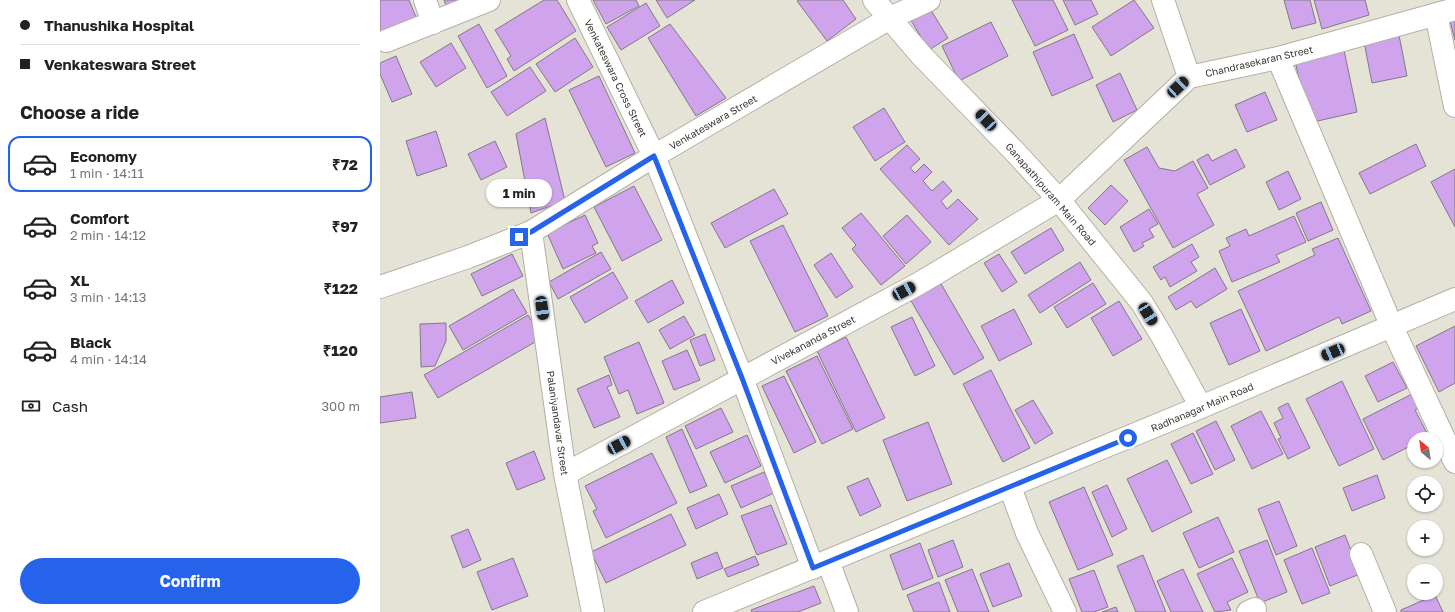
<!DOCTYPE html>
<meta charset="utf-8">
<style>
:root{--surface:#fff;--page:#f6f6f6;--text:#222;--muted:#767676;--line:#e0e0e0;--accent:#2563eb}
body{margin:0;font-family:"Golos Text",sans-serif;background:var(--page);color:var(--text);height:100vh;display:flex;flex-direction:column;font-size:15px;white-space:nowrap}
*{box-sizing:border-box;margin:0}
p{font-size:13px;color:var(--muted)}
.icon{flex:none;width:22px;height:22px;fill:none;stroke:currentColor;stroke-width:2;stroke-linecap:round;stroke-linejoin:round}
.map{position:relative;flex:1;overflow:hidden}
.panel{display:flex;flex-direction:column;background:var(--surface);width:380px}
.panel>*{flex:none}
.hud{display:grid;align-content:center;height:88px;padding:0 20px;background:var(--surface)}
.needle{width:26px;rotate:331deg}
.buttons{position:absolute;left:1027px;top:432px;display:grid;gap:8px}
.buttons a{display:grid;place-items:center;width:36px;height:36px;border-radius:50%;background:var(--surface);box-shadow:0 1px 3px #0004;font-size:20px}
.end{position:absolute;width:18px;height:18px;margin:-9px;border:5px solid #2563eb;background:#fff;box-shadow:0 0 0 2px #fff}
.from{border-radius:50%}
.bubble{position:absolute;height:28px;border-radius:14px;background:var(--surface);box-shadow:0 1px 3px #0004;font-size:13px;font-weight:700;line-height:28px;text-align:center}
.car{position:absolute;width:12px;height:24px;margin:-12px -6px;border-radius:5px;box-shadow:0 0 3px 1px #0007;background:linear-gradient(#222 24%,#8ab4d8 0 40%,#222 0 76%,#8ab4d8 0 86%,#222 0)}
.hud b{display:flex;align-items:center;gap:14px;height:38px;font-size:15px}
.hud b+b{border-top:1px solid var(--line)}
.hud i{width:10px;height:10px;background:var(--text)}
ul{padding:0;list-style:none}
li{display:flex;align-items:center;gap:12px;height:56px;margin:0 8px 6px;padding:0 12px;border:2px solid transparent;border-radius:12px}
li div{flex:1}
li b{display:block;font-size:15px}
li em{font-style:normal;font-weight:700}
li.on{border-color:var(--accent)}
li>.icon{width:36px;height:36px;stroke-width:1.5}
h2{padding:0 20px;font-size:18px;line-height:48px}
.pay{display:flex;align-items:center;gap:10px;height:44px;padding:0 20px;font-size:15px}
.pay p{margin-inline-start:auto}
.primary-button{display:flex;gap:8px;margin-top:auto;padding:8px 20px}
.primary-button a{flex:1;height:46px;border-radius:24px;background:var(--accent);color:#fff;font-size:16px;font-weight:700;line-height:46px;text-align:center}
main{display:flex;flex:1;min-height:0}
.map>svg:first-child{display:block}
.building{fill:#cfa4ed;stroke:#807a84}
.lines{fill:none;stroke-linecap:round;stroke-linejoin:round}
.minor-casing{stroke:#b3b0a5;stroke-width:24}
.tertiary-casing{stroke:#b3b0a5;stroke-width:24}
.minor{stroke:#fff;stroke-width:22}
.tertiary{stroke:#fff;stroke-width:22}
.route{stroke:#2563eb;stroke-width:5}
.labels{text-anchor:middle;stroke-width:3.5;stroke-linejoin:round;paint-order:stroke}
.street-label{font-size:10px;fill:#393833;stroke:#fff}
</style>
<main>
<section class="panel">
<div class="hud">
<b><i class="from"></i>Thanushika Hospital</b>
<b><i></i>Venkateswara Street</b>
</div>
<h2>Choose a ride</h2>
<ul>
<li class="on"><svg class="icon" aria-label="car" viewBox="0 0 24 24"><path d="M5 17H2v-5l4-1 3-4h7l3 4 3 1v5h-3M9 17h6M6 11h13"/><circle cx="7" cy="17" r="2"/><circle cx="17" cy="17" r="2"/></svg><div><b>Economy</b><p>1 min · 14:11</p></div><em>₹72</em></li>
<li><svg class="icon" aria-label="car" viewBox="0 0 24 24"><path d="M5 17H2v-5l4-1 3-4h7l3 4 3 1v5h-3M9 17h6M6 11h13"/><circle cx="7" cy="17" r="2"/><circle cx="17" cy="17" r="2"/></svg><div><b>Comfort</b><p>2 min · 14:12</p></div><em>₹97</em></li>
<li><svg class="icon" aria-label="car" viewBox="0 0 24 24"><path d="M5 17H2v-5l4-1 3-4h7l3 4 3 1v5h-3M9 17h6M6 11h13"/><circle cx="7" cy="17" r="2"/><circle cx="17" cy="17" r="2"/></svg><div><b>XL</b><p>3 min · 14:13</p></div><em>₹122</em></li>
<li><svg class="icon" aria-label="car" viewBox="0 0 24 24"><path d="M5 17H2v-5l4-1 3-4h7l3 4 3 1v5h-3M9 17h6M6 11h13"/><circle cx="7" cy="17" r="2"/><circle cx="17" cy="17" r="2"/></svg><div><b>Black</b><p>4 min · 14:14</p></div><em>₹120</em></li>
</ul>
<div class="pay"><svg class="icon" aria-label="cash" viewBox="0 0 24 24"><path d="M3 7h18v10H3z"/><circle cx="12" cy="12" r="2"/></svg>Cash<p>300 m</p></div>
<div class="primary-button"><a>Confirm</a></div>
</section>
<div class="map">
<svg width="1075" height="612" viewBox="0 0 1075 612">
<rect width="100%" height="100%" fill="#e5e2d6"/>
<!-- building -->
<path class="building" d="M0,0H29L38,22L0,37Z
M64,0H86L67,8Z
M164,0H177L196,31L134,71L127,59L131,56L115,30Z
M213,0H256L259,6L226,24Z
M276,0H315L287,18Z
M419,0H463L476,19L447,41L417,1Z
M632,0H673L688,30L655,46Z
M683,0H711L718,14L695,25Z
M754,0L774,28L731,56L712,27Z
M904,0H930L936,23L912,29Z
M934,0H985L989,15L942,29Z
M266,3L280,26L241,50L227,27Z
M549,7L568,38L549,50L530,19Z
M1075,19V40L1070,21Z
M611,22L628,56L579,81L562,46Z
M99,24L127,76L107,88L78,36Z
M290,24L346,98L316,116L268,38Z
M694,34L713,78L672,96L653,52Z
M1019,35L1027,76L992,83L984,42Z
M195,38L213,67L175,92L156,64Z
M71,43L86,68L56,87L40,62Z
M964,50L977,112L929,123L915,61Z
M16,56L32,94L12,102L0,74V63Z
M150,67L166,91L127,116L111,92Z
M740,73L757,110L733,122L716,85Z
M219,76L255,153L226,167L189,90Z
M885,92L897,120L867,132L855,105Z
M504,108L525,142L495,161L473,127Z
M165,118L185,201L151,213L136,134Z
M56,131L67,166L37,176L26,141Z
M115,141L127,167L101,180L88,154Z
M1036,144L1046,166L990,194L979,173Z
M527,145L540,159L530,168L535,173L544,164L552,172L543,181L552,191L563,181L572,191L561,201L567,209L578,199L598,219L569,245L500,169Z
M767,147L779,168L795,171L813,161L828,188L817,194L834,225L793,248L744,160Z
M856,149L865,167L830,185L817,160L828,154L832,161Z
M1075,169V227L1051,182Z
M908,171L921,199L899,210L886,182Z
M731,185L748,201L725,225L708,208Z
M254,186L282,240L242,261L214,207Z
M394,189L408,214L345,248L331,223Z
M941,202L953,230L928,241L916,213Z
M769,209L778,224L769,229L774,237L762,243L764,246L754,252L740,227Z
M481,213L525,266L501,285L472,249L476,245L462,228Z
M205,215L218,243L212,246L216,253L183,269L167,233Z
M527,215L551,242L526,264L503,236Z
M914,216L926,242L896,255L900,262L852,282L839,251L850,246L846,238L866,229L869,236Z
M403,225L448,316L415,332L370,241Z
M671,228L684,250L645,274L631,252Z
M958,238L991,311L962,324L959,317L886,351L858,291L935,255L932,249Z
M812,244L819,257L811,262L817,271L790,287L785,277L781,280L773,267Z
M221,252L231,269L178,299L169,282Z
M451,253L473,287L456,298L434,265Z
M132,254L143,276L102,296L91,274Z
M619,254L637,282L622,292L604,263Z
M700,262L711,280L660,313L648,295Z
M835,268L847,289L816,308L811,301L796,310L788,297Z
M233,272L248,298L205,323L190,297Z
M292,280L304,303L268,323L255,301Z
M560,282L604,358L574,375L530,299Z
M713,283L726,304L687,328L674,307Z
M133,289L147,313L83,350L69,326Z
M739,301L762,339L733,356L711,318Z
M634,309L652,344L619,361L601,326Z
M861,309L880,351L849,365L830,323Z
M148,315L162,338L58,398L44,375Z
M304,316L315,335L290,349L279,330Z
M532,317L555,366L535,376L511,327Z
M66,323V341L55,366L41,367L40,324Z
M1075,326V383L1059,392L1036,346Z
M325,334L335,360L320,366L310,340Z
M466,337L505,418L476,432L437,351Z
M259,342L284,403L257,414L248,390L239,394L224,357Z
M307,350L320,380L294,390L282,361Z
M437,356L473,429L442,444L406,371Z
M1013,362L1027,388L998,402L985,376Z
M611,370L650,448L623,462L583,384Z
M229,375L232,385L227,387L240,417L214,428L197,389Z
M404,376L436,442L414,453L382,386Z
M962,381L994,449L959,466L926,399Z
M32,392L36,418L0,423V397Z
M1034,393L1041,407L1035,410L1049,437L1044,439H1034V444L1003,460L983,419Z
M653,400L673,433L655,444L635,410Z
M908,403L930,448L908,459L898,439L901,438L894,423L903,418L898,408Z
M341,408L353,432L316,449L305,426Z
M881,411L903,454L872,469L851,426Z
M836,421L855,460L835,470L816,431Z
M548,422L572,484L527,501L503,440Z
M302,429L327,486L310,493L286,437Z
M813,433L833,474L811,484L791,444Z
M367,435L381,466L345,483L330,452Z
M154,451L165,479L137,490L126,463Z
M272,453L297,503L226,538L213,511L217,509L205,486Z
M787,460L812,512L772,532L747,479Z
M384,472L394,493L361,508L351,486Z
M997,475L1005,498L972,511L963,488Z
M488,478L501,506L480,516L467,487Z
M727,485L747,529L732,537L712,492Z
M704,487L733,555L698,570L669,502Z
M339,494L348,514L316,529L307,508Z
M899,501L917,546L896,555L878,509Z
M391,505L407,544L377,555L361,516Z
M291,514L306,545L226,583L211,552Z
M838,517L854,552L819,568L803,533Z
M88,529L101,560L83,568L71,536Z
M965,535L980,574L950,586L935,547Z
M573,540L583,567L558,577L548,550Z
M887,540L907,592L880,603L859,551Z
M540,543L553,578L523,590L510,555Z
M932,548L950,593L922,604L904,560Z
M337,552L343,568L317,579L311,563Z
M763,555L786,612H756L737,566Z
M375,556L379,565L348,577L344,569Z
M133,558L148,596L112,610L97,572Z
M852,558L868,592L847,602L851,610L835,612L817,574Z
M629,563L642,596L613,607L600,574Z
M592,569L609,612H578L565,580Z
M803,569L823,612H791L777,581Z
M714,570L728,607L714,612H702L689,579Z
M559,582L570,612H534L527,595Z
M434,586L441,603L418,612H372L371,610Z
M1055,595L1063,612H1021V610Z
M736,607L738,612H722Z"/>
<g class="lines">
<defs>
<path id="minor" d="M45,0L53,23
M198,0L274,156L362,378L433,568
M494,0L541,55L637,154L679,200L762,303L782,336L821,407
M783,0L809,77
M1056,14L1075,106
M6,41L109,0
M898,58L1012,327L1075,462
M151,232L185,474L213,612
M0,287L88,257L151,232L274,156L510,18L549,0
M185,474L538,284L679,200L809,77L898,58L1075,9
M630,487L647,533L685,612
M981,554L1005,612
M448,561L467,612
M868,612L875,609"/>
<path id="tertiary" d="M324,612L821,407L1075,299"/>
</defs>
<!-- minor casing -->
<use href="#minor" class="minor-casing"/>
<!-- tertiary casing -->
<use href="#tertiary" class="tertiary-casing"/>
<!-- minor -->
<use href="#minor" class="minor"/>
<!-- tertiary -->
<use href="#tertiary" class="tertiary"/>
</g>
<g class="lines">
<!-- route -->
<path class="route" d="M139,237L151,232L274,156L362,378L433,568L748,438"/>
</g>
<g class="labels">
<!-- street labels -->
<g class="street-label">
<text transform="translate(879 61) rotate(-13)" y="4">Chandrasekaran Street</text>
<text transform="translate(236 78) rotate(64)" y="4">Venkateswara Cross Street</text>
<text transform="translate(333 122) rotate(-30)" y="4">Venkateswara Street</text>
<text transform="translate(671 194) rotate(49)" y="4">Ganapathipuram Main Road</text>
<text transform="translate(433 340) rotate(-28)" y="4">Vivekananda Street</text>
<text transform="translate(822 407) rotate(-23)" y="4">Radhanagar Main Road</text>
<text transform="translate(178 423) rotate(82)" y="4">Palaniyandavar Street</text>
</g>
</g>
</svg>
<div class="buttons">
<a><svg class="needle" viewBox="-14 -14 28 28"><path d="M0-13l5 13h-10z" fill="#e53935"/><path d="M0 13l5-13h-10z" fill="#767676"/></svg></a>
<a><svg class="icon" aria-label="locate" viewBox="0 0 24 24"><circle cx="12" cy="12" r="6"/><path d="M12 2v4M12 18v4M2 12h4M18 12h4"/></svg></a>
<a>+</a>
<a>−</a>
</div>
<i class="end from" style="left:748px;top:438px"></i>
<i class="end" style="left:139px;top:237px"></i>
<div class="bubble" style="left:106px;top:179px;width:66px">1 min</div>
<i class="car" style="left:798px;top:87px;rotate:47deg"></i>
<i class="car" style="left:606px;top:120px;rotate:317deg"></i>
<i class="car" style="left:524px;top:291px;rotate:62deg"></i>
<i class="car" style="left:162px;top:308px;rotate:172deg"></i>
<i class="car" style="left:768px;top:314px;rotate:148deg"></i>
<i class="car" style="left:953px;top:352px;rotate:247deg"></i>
<i class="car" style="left:239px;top:445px;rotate:62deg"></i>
</div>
</main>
